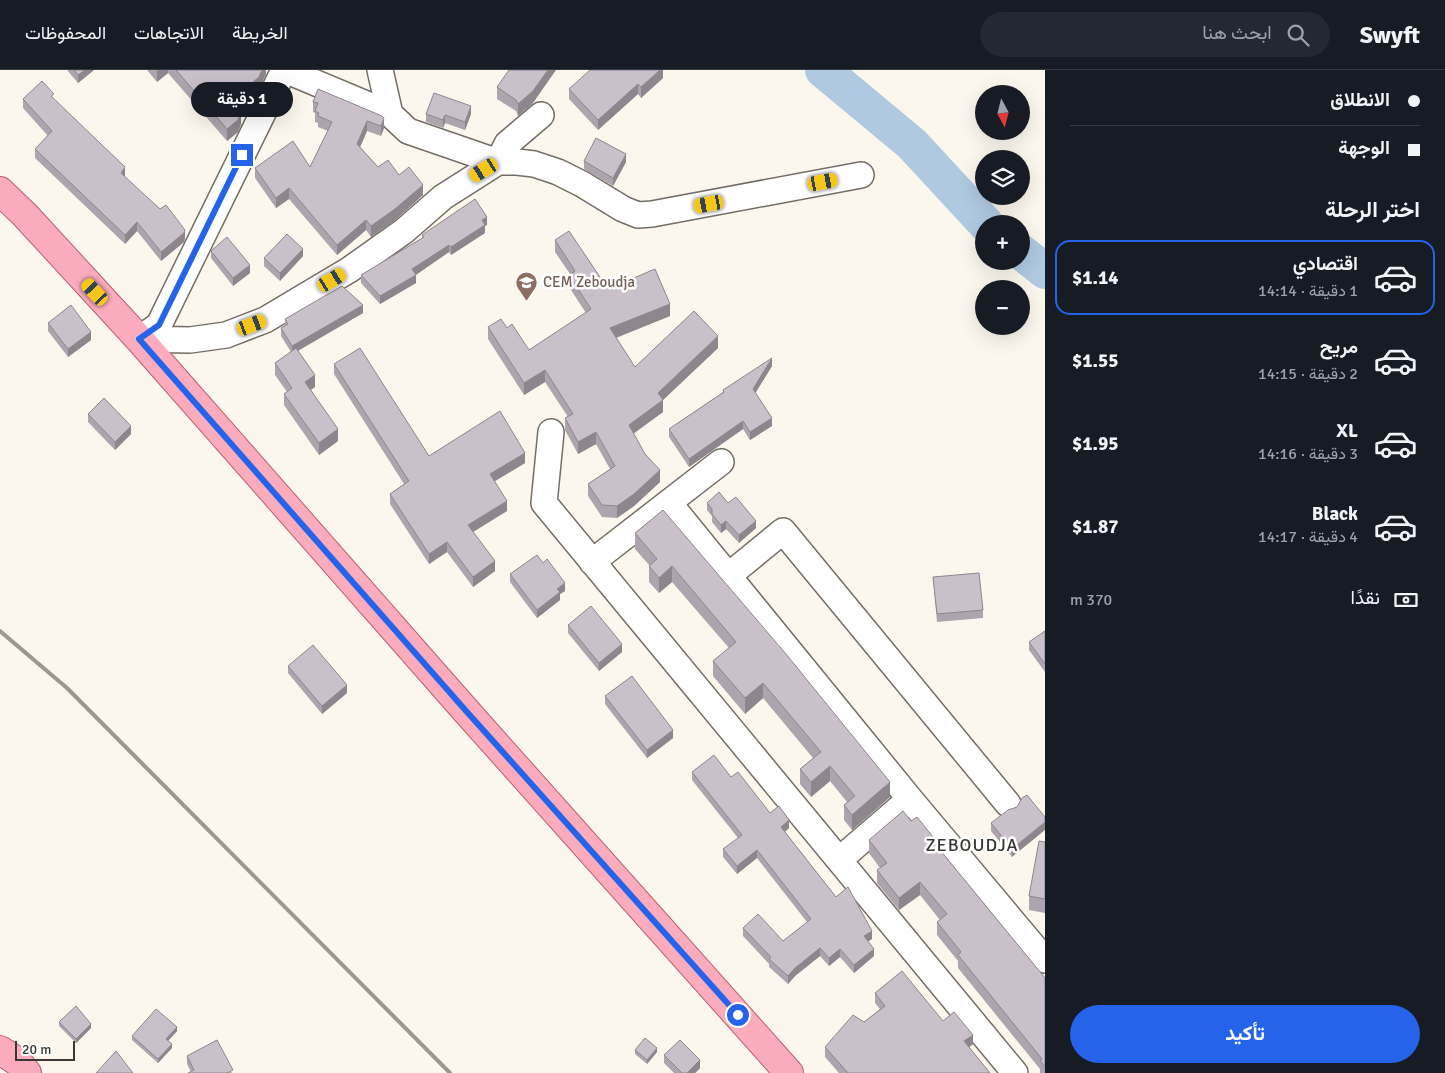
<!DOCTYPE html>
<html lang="ar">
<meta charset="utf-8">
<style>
:root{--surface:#171b24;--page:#242831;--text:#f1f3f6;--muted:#9ea1a6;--line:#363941;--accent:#2563eb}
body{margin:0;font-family:Signika,Vazirmatn,sans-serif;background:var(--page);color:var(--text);direction:rtl;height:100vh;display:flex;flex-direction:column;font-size:19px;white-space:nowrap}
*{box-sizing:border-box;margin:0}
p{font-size:16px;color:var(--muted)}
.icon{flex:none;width:28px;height:28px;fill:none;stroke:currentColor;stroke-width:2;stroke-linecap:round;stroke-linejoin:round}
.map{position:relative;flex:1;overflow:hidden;direction:ltr}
.details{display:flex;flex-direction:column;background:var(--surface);width:400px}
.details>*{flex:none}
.hud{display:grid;align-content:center;height:110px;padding:0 25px;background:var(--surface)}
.needle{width:32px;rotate:173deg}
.controls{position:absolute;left:975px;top:15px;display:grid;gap:10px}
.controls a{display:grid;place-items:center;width:55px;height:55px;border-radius:50%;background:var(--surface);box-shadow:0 5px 20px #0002;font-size:25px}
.scale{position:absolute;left:15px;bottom:12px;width:60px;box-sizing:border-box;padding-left:5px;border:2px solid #3a3834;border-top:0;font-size:14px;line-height:18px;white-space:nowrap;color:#3a3834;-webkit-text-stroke:4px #fff;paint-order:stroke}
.end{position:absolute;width:22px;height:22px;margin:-11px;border:6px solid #2563eb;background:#fff;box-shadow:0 0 0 2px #fff}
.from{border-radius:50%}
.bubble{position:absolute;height:35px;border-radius:18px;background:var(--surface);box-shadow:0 5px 20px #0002;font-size:16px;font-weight:700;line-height:35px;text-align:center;direction:rtl}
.car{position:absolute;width:15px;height:30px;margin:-15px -8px;border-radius:6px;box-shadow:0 0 4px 1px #0007;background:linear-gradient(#f5c518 24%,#345 0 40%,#f5c518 0 76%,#345 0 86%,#f5c518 0)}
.hud b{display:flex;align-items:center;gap:18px;height:48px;font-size:19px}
.hud b+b{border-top:1px solid var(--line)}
.hud i{width:12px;height:12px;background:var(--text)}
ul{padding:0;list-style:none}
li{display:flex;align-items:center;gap:15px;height:75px;margin:0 10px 8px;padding:0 15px;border:2px solid transparent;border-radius:15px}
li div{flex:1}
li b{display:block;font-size:19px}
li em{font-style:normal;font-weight:700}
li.active{border-color:var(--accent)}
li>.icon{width:45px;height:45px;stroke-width:1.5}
h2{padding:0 25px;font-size:22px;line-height:60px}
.pay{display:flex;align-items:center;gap:12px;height:55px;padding:0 25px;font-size:19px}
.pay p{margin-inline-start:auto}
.button{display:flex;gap:10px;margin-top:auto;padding:10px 25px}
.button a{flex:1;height:58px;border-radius:30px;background:var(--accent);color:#fff;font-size:20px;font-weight:700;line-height:58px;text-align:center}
header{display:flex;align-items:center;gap:30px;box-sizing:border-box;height:70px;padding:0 25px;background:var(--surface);border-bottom:1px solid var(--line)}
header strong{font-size:24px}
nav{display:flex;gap:28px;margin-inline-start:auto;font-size:18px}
.search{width:350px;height:45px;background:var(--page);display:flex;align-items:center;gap:12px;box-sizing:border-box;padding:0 18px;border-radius:28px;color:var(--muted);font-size:19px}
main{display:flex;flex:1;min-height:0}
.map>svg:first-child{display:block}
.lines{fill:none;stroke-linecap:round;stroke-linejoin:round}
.river{stroke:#afc9e1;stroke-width:36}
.minor-casing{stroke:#736e65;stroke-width:28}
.major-casing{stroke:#b6606f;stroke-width:30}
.minor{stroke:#fff;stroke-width:25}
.major{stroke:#fbacbc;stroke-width:28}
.rail{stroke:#9b9891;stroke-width:4}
.wall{fill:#ada5ad}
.shaded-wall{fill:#8d868d}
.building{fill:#c9c0c9;stroke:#8d868d}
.route{stroke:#2563eb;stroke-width:6}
.labels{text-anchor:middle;stroke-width:5;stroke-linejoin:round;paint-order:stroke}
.education-label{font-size:15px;fill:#785e54;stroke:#fff;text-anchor:start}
.quarter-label{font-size:18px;letter-spacing:1px;fill:#3a3834;stroke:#fff}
</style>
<header>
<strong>Swyft</strong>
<div class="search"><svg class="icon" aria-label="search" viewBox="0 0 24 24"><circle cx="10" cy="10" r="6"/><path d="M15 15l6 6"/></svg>ابحث هنا</div>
<nav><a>الخريطة</a><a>الاتجاهات</a><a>المحفوظات</a></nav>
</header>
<main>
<section class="details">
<div class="hud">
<b><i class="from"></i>الانطلاق</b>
<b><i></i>الوجهة</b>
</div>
<h2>اختر الرحلة</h2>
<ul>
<li class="active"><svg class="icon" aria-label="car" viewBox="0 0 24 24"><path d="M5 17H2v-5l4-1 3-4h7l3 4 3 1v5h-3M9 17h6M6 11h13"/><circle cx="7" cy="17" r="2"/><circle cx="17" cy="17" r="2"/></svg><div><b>اقتصادي</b><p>1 دقيقة · 14:14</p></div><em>$1.14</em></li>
<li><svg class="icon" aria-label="car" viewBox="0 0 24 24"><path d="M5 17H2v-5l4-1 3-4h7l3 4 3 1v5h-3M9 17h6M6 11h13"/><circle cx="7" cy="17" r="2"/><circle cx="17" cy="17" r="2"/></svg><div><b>مريح</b><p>2 دقيقة · 14:15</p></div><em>$1.55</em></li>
<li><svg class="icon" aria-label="car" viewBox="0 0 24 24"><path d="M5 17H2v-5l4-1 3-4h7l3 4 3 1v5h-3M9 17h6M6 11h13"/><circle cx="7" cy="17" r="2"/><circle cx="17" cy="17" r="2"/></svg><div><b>XL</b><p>3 دقيقة · 14:16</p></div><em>$1.95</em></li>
<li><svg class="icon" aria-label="car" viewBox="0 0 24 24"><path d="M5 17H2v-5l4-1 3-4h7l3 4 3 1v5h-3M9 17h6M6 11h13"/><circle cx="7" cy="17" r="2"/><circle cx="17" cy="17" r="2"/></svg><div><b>Black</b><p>4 دقيقة · 14:17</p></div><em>$1.87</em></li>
</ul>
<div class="pay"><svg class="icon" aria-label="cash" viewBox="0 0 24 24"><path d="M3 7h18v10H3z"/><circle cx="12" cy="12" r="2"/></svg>نقدًا<p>370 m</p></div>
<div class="button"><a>تأكيد</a></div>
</section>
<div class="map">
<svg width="1045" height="1003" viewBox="0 0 1045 1003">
<rect width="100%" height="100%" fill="#fcf7ed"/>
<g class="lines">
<!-- river -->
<path class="river" d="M823,0L912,74L986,154
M1021,182L1045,201"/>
<defs>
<path id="minor" d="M285,0L390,44L408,61L498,92H517L534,94L558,102L582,114L623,139L638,145L652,144L861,105
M380,0L390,44
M139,269L190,270L226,265L265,250L349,200L404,161L443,127L498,92L507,74L541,45
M139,269L159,255L284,0
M551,362L544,433L1015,1003
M669,433L910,729L1045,890
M592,492L721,392
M728,506L783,461L1008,734
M839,790L910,729"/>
<path id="major" d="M0,121L25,145L139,269L467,642L789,1003
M0,980L18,992L27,1003"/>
</defs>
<!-- minor casing -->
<use href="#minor" class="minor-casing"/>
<!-- major casing -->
<use href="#major" class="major-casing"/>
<!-- minor -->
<use href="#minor" class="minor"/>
<!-- major -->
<use href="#major" class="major"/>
<!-- rail -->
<path class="rail" d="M0,561L67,618L450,1003"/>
</g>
<!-- wall -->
<path class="wall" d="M67,0H94L78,13Z
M147,0H266V4L259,19L237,37L241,54L238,62L227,71L168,3L157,12Z
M663,0V8L641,28L638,24L598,60L569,29V19Z
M497,17L533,33L518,46L516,41L497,29Z
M318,19L384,58L381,66L367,61L360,77L378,97L399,105L423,125L395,150L371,167L366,160L337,185L289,129L276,138L255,108V98L310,97L328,61L318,57V53L315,52V43L313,42V32Z
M23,29H54L125,107L185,168L184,172L161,191L137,161L125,174L35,88V79L48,66L23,38Z
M426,44H471L465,60L445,53L443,58L426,52Z
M584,91L626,92L613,116L584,99Z
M487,155L485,156V163L451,185L449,182L415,205L416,213L380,234L361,213V205L422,168V165Z
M555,170L608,219L670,246L616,268L635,297L718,278L663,330V342L633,363L660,412L634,436L617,448L602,447L588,426V414L610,399L596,374L578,384L565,360V348L568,347L545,312L524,325L488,269V257L507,258L529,280L586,243L569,217V205L570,204L555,182Z
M211,181L250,203L233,216L211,188Z
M303,186L280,211L264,196V188Z
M363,243L298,281L315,317L311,320L338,371L319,385L284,335V324L287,322L275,305V293L291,282L281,266V258L285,256V249Z
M48,253L91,270L68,287L48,261Z
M334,294L429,386L525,393L495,411L507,441L473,462L495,501L473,517L447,482L429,494L390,434V424L404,414L334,304Z
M772,296L755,323L772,356L750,370L743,359L689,397L669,367V359L723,322V320Z
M88,344L131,364L115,380L88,352Z
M707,433H728L756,458L739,473L726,459L721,463L712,452V446L707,440Z
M663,440L890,727L852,760L844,750V735L847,732L830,711L811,727L800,714V699L813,688L763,628L745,644L713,606V591L729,578L672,512L659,523L649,512V496H650L635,479V463Z
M510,504L565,521L560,524V530L537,548L510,512Z
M933,507L983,540V548L937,552Z
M568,555L622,582L599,601L568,563Z
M1045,561V602L1029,580V572Z
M288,596L347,623L322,644L288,603Z
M605,626L673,668L647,688L605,634Z
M692,702L731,707L770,743L789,758L785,762L836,827L872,869L868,871L874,886L854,903L840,887L829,896L820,886L795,906L788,914L769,897V894L743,866V858L783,871L807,852L757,788L737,804L723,787V779L738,768L692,710Z
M1017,737L1012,787L991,761V753Z
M911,751L942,782L1045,908V1003H1040V999L958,898V891L937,865V852L940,850L920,825L899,840L877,813V800L880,798L869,783V770Z
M1045,772V843L1029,840V826Z
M875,923L943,951L973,974L969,977L990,1003H839L825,987V977L864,952L880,939L875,933Z
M59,952L91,958L76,973L59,956Z
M177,961L168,971L172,978L158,993L132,970V966Z
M635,980L657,982L647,994L635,984Z
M664,985L700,998L695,1003H674L664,993Z
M187,986L233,1003L191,1002L187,994Z"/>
<!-- shaded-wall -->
<path class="shaded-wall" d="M85,0H94L78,13V5Z
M158,0H168V3L157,12V1Z
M262,0H266V4L259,19L231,42V31Z
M548,0H556L533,33L518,46V34Z
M660,0H663V8L641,28V17Z
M638,14V24L598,60V50Z
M471,36V44L465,60V52Z
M241,42V54L238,62L227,71V59Z
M445,45V53L443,58V50Z
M384,48V58L381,66V56Z
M367,51V61L357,84V74Z
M626,84V92L613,116V108Z
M125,97V106L121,112V103Z
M423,115V125L395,150L371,167V156Z
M289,118V129L276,138V128Z
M487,147V155L485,156V163L451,185V177L482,150Z
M366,150V160L337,185V175Z
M137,152V161L125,174V165Z
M185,160V168L184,172L161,191V182Z
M449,175V182L413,207L416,205V213L380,234V226L412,199Z
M303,179V186L280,211V203Z
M250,195V203L233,216V208Z
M670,234V246L610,270V258Z
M363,235V243L292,284V276Z
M91,262V270L68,287V279Z
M718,266V278L663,330V342L629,367V355L658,323Z
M772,288V296L753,327V319Z
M545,300V312L524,325V313Z
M315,305V317L305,323V312Z
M772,348V356L750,370V362Z
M743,351V359L689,397V389Z
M131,356V364L115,380V372Z
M338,359V371L319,385V373Z
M596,362V374L578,384V372Z
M525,383V393L490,414V404Z
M660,400V412L634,436L617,448V436Z
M507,431V441L468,465V455Z
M726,451V459L721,463V455Z
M756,451V458L739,473V465Z
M447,472V482L429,494V484Z
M495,491V501L473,517V507Z
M672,496V512L659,523V508Z
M565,513V521L560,524V530L537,548V540L557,519Z
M622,574V582L599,601V593Z
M763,613V628L745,644V628Z
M347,615V623L322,644V636Z
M673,660V668L647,688V680Z
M830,696V711L811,727V712Z
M890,712V727L852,760V745Z
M789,750V758L781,765V757Z
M1045,752V760L1012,787V779Z
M757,780V788L737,804V796Z
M920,812V825L899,840V828Z
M872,861V869L864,874V866Z
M820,878V886L795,906L788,914V906L795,898Z
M840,879V887L829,896V888Z
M874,879V886L854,903V895Z
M91,954V958L76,973V969Z
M177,957V961L166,973V969Z
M973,965V974L964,981V971Z
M172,974V978L158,993V989Z
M657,978V982L647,994V990Z
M700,990V998L695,1003H687Z"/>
<!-- building -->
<path class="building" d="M74,0H85L78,5Z
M176,0H262L259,7L231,31L241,42L238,50L227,59Z
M509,0H548L533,21L518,34L516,30L497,17Z
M590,0H660L641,17L638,14L598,50L569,19Z
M42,11L54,24L51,26L125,97L121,103L160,139L166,135L185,160L184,163L161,182L137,152L125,165L35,79L52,61L23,29Z
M318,19L382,46L384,48L381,56L367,51L357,74L378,97L388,90L399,105L409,97L423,115L395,139L371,156L366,150L337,175L289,118L276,128L255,98L293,71L310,97L332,52L318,46L319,43L315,41L318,33L313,32Z
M434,23L471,36L465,52L445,45L443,50L426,44Z
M596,68L626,84L613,108L584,91Z
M475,129L487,147L482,150L485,155L451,177L449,175L412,199L416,205L380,226L361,205L424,167L422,165Z
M569,161L608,219L655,199L670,234L610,258L635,297L694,241L718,266L658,323L663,330L629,355L645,384L660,400L634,424L617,436L602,435L588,414L615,396L596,362L578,372L565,348L573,344L545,300L524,313L488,257L501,249L507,258L512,254L529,280L591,239L569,205L575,201L555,170Z
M287,164L303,179L280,203L264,188Z
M227,167L250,195L233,208L211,181Z
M342,216L363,235L292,276L281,258L288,254L285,249Z
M71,235L91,262L68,279L48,253Z
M296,278L315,305L305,312L338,359L319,373L284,324L292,318L275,293Z
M360,278L429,386L500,341L525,383L490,404L507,431L468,455L495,491L473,507L447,472L429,484L390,424L409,411L334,294Z
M772,288L753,319L772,348L750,362L743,351L689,389L669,359L724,322L723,320Z
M104,328L131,356L115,372L88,344Z
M719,422L728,433L736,427L756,451L739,465L726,451L721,455L712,444V439L707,433Z
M663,440L786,584L890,712L852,745L844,735L855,726L830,696L811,712L800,699L821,682L763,613L745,628L713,591L736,572L672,496L659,508L649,496L657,489L635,463Z
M537,485L543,493L547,489L565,513L557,519L560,522L537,540L510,504Z
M979,503L983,540L937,544L933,507Z
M591,536L622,574L599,593L568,555Z
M1045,561V594L1029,572Z
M313,575L347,615L322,636L288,596Z
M632,606L673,660L647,680L605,626Z
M714,685L731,707L738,702L770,743L779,736L789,750L781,757L836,827L848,817L872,861L864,866L874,879L854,895L840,879L829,888L820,878L795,898L788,906L769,889L771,887L743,858L758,844L783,871L811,849L757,780L737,796L723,779L742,765L692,702Z
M1027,725L1045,747V752L1012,779L991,753L1008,740L1017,737L1022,728Z
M903,741L911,751L917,747L942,778L940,780L1045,908V997L1040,990L1042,989L958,885L961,882L937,852L947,844L920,812L899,828L877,800L887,793L869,770Z
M1039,771L1045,772V829L1029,826Z
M902,901L943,951L954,942L973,965L964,971L990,1003H848L825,977L853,945L864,952L885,936L875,923Z
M76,936L91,954L76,969L59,952Z
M156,939L177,957L166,969L172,974L158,989L132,966Z
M645,968L657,978L647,990L635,980Z
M217,970L233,1000L227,1003H188L194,1000L187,986Z
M680,970L700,990L687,1003H682L664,985Z
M116,981L133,1003H96Z"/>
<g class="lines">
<!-- route -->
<path class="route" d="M242,85L159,255L139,269L467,642L738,945"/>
</g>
<!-- icons -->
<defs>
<symbol id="university-pin" viewBox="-11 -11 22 30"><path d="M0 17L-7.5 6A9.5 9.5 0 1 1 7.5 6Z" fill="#8d6e63" stroke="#fff"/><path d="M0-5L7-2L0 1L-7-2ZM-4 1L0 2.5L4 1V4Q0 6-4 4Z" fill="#fff"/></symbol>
</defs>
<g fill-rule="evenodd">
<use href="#university-pin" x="514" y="200" width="25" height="34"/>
</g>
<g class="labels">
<!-- education labels -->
<g class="education-label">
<text x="543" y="217">CEM Zeboudja</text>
</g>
<!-- quarter labels -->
<g class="quarter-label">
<text x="972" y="781">ZEBOUDJA</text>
</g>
</g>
</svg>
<div class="controls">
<a><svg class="needle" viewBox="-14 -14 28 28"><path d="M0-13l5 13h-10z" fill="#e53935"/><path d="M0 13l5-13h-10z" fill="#9ea1a6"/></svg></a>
<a><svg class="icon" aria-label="layers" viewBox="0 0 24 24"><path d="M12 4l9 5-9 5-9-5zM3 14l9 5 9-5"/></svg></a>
<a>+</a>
<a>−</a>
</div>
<div class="scale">20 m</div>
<i class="end from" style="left:738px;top:945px"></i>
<i class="end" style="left:242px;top:85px"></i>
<div class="bubble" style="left:191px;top:12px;width:102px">1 دقيقة</div>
<i class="car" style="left:484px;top:100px;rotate:239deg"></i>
<i class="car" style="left:823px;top:112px;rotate:80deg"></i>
<i class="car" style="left:709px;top:134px;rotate:260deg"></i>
<i class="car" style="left:332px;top:210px;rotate:59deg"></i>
<i class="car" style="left:95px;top:222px;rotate:317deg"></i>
<i class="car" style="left:252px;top:255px;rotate:69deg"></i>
</div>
</main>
